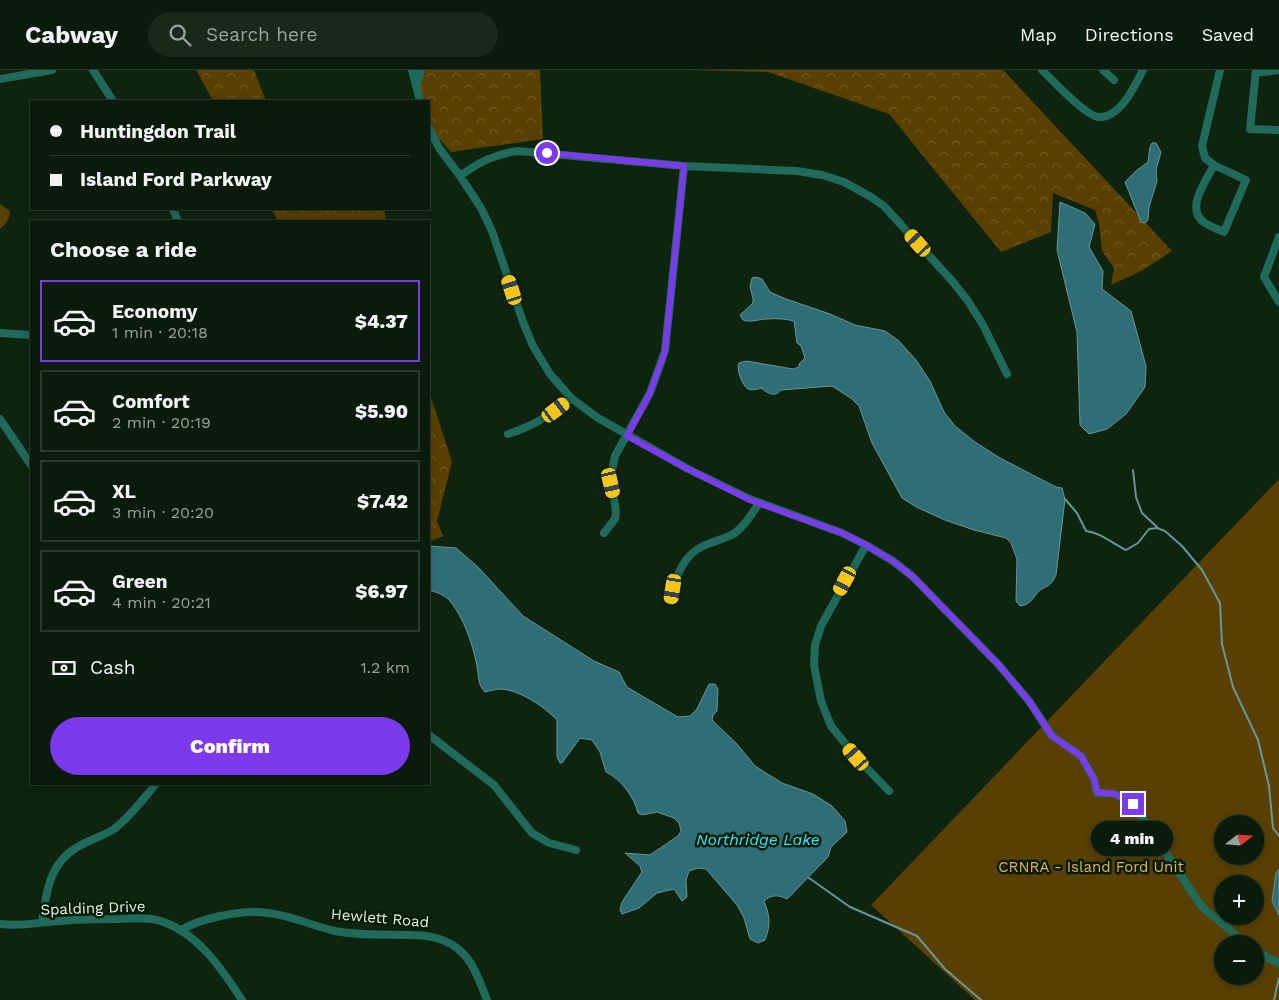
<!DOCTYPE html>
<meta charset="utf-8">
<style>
:root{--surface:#0a1b0b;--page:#182819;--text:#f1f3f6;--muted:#99a19d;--line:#2a392c;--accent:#7c3aed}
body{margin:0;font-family:"Work Sans",sans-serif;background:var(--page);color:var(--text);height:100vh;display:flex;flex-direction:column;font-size:19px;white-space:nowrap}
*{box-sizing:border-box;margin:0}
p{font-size:16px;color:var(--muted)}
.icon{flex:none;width:28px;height:28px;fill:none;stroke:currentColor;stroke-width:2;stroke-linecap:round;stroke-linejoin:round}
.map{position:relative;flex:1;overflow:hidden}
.sheet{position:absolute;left:30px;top:150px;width:400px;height:565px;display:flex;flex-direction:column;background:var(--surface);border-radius:0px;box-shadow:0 2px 8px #0003,0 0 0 1px var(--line)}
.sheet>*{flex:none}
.guide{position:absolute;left:30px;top:30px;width:400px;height:110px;border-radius:0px;box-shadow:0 2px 8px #0003,0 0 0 1px var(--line);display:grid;align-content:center;height:110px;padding:0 20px;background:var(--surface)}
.needle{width:32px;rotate:73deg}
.tools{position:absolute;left:1214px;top:745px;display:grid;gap:10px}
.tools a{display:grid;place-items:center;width:50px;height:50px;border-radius:50%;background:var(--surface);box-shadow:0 2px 8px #0003,0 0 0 1px var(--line);font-size:25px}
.end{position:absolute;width:22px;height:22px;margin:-11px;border:6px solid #7c3aed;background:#fff;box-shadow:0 0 0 2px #fff}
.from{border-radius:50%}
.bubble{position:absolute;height:35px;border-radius:18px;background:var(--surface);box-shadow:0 2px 8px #0003,0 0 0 1px var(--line);font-size:16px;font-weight:800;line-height:35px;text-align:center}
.car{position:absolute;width:15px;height:30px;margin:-15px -8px;border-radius:6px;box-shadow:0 0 4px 1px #0007;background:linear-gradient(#f5c518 24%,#345 0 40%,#f5c518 0 76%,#345 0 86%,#f5c518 0)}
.guide b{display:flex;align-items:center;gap:18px;height:48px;font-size:19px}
.guide b+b{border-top:1px solid var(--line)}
.guide i{width:12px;height:12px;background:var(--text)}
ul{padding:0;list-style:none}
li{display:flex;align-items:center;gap:15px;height:82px;margin:0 10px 8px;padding:0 10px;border:2px solid var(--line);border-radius:0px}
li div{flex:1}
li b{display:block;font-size:19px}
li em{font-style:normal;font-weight:800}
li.on{border-color:var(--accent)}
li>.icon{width:45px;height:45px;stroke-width:1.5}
h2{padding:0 20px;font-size:22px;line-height:60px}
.pay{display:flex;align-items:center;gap:12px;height:55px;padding:0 20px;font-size:19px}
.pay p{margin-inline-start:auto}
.cta{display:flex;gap:10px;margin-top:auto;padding:10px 20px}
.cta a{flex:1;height:58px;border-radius:30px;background:var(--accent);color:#fff;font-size:20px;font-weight:800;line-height:58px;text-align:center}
header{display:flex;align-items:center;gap:30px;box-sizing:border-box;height:70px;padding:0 25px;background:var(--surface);border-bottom:1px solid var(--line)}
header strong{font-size:24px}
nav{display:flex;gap:28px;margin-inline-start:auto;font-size:18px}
.search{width:350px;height:45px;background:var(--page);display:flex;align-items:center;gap:12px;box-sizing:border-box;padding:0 18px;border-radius:28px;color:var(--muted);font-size:19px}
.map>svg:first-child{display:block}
.forest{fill:url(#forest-crowns)}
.park{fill:#593f00;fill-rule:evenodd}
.water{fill:#2f6e76;stroke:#669697}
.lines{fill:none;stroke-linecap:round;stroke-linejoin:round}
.stream{stroke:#669697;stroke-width:2}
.minor{stroke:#206a5b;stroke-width:8}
.route{stroke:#7c3aed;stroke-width:6}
.labels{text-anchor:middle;stroke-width:5;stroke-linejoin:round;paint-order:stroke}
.park-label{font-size:15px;fill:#eab545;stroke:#051b06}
.street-label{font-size:15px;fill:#e5f4e5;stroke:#051b06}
.water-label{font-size:16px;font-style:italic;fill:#32eaff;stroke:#051b06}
</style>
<header>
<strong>Cabway</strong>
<div class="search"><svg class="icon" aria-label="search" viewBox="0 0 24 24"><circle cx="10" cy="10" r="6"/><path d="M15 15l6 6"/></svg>Search here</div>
<nav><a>Map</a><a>Directions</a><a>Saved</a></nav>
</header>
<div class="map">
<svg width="1279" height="930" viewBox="0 0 1279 930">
<defs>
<pattern id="forest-crowns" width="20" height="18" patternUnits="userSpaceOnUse" patternTransform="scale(1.25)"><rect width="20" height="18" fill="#593f00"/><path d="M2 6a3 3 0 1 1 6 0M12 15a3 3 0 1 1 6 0" fill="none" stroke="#715b25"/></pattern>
</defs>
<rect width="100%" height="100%" fill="#0e240f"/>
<!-- forest -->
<path class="forest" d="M196,0H254L266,31H213Z
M417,0H540L543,69L451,82L435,64L429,67V64L435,63L429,48V31H423L417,7Z
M691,0H1003L1172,181L1143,200L1111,215L1114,198L1102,181L1099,154L1095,140L1053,123L1051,162L1001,182L889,44L768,2Z
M271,139H384L386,151H278Z
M429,321L452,392L437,451L443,466L429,472Z"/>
<!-- park -->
<path class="park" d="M0,134L10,141C10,149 6,154 0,159Z
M1279,409V799L1276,803L1272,831L1279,845V930H975L871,835ZM1222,754H1255V786H1222ZM1222,814H1255V846H1222ZM1222,874H1255V906H1222Z"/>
<!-- water -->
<path class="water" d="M1152,73H1156L1161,82L1156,100L1157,111L1149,137L1148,150L1145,153L1141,152L1125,112L1136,101L1148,92L1150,77Z
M1060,132L1085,143L1095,154L1089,177L1103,201L1102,219L1131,241L1146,296L1145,317L1126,344L1107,359L1089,364L1080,355L1077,262L1057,180Z
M755,207L762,209L770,222L786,229L830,244L855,255L885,261L899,271L916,290L930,311L944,342L955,356L975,372L1000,388L1056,417L1062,418L1065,429L1056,505C1050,519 1045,515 1038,522C1032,529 1030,535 1020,536L1016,531L1017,489L1011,473L1006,468L974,460L945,450L916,437L902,428L872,373L859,336L852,329L832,316L781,320C775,328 767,323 761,318C757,319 752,321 748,319C742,315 736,299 739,293L746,291L793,299L799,297V294L805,288L801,276L797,273L794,251C785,249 777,248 768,249C759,249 751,253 743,250L740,245L753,233V229L750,216L752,208Z
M429,476L456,478L478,497L523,546L594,591L619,602L627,617L642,626L678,647L690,646L697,639L709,614H715L718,619L717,641L713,645L712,650L737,674L755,696L782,713L813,724L832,736L845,751L847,762L831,777L828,787L787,829C779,825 772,824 764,831C770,846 771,854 765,870L758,873L750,869L744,848L737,835L706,799L698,798L689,801L686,810L687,827L682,831L674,819L657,823L639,838L622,844L620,840L622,832L642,802L640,796L625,783L650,785L678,766L681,761L679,753L674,748L657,742L642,745L638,743C635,728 620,708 606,702L600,682L592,670L580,668L562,693H560L557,687V650C543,636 522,621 501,619C496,619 490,621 485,622C477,613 479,607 477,596C473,575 464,548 450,531C445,525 436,522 429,520Z
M1279,799V845L1272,831L1276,803Z"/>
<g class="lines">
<!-- stream -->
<path class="stream" d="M1133,400L1136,427L1142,443L1157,457
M1065,429L1077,443L1086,461C1101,463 1112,473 1126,480L1138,473L1149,459L1157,458L1165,461L1182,476L1202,500L1220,533L1222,574L1233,617L1258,670L1269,716L1273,758L1279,766
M809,808L850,837L917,866L945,899L981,930
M1274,930L1279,908"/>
<!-- minor -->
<path class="minor" d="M93,0L113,31
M412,0L420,31
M1042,0C1052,10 1087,47 1099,47C1120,48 1135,16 1143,0
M1103,0L1114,10
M1256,0L1250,59L1279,60
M1256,3L1279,0
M0,9L52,0
M417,13L421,0
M429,58L439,78L460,106L481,138L492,161L523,252L533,276L550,304L571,328L598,348L688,399L750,429L842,463L866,475L893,491L912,506L998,594L1029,631L1052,666L1081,686L1094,709L1097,723L1115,724L1133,734L1202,837L1247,874
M1214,95C1206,111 1184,140 1205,153C1211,157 1218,159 1224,162L1246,110L1214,95L1205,88L1202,76L1220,0
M460,106C479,92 495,84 518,81L684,96L797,101L822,105L844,112L871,127L884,136L953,212L968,231L983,255L1007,304
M173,139L178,151
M1279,167L1264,207L1279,232
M0,263L31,265
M0,349L31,395
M508,364C537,355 548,345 571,328
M604,463L615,449L616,442L611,406L615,386L650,323L665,281L684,96
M866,475L821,556L815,575L814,595L821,631L831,656L856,687L889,721
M671,531C674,511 682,486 703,476C714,471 725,469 735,463C746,455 752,443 759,433
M429,665L494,715L532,763L549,773L576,780
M42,852C46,824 49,794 76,778C88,770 102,767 114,759C130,747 143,729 156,714
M0,854C20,857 41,852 61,851C80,849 100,849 119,849C132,848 145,847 157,850C196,860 222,899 242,930
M181,860C199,849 236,841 258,842C284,843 310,855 335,861C360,866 386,864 411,865C425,865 439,867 451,874C473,887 478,908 487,930
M1255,879L1268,888L1279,893"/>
</g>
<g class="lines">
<!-- route -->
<path class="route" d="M547,83L684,96L665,281L650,323L627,366L688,399L750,430L842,463L866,475L893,491L912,506L998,594L1029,631L1052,666L1081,686L1094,709L1097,722L1115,724L1133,734"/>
</g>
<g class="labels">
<!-- park labels -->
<g class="park-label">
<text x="1091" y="802">CRNRA - Island Ford Unit</text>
</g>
<!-- street labels -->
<g class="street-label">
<text transform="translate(93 838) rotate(-2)" y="5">Spalding Drive</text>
<text transform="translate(380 848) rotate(5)" y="5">Hewlett Road</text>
</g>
<!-- water labels -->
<g class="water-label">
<text x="758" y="775">Northridge Lake</text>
</g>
</g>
</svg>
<div class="tools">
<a><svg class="needle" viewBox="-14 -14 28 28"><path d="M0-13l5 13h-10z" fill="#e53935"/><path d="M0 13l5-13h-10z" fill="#99a19d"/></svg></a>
<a>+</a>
<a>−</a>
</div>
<i class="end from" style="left:547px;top:83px"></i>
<i class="end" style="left:1133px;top:734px"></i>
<div class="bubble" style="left:1091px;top:751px;width:82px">4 min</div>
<i class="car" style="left:918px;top:173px;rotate:318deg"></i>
<i class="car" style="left:512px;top:220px;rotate:342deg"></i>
<i class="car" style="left:556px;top:340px;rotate:53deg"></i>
<i class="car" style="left:611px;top:413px;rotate:167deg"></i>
<i class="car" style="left:845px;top:511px;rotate:208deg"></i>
<i class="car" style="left:673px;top:519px;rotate:189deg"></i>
<i class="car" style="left:856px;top:687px;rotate:319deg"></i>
<div class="guide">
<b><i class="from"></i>Huntingdon Trail</b>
<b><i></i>Island Ford Parkway</b>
</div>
<section class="sheet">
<h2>Choose a ride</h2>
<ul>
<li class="on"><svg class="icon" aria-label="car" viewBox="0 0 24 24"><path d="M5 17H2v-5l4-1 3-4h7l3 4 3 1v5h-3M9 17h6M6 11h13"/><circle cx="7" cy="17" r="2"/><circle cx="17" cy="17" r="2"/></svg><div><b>Economy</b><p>1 min · 20:18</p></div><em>$4.37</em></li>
<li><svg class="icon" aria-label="car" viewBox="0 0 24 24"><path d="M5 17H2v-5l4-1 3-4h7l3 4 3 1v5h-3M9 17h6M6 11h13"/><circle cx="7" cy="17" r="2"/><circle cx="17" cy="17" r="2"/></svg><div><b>Comfort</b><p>2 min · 20:19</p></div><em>$5.90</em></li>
<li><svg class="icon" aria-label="car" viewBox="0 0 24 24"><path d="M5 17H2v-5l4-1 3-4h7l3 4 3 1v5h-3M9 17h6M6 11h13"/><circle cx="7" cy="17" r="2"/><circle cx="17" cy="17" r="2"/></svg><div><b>XL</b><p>3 min · 20:20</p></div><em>$7.42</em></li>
<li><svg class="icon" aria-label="car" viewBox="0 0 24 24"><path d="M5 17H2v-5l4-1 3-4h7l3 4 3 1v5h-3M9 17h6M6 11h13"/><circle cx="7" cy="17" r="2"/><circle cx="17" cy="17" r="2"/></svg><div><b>Green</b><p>4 min · 20:21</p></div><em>$6.97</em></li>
</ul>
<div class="pay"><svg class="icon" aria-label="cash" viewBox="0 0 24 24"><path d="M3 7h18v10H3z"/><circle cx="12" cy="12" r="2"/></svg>Cash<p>1.2 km</p></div>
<div class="cta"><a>Confirm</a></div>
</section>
</div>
